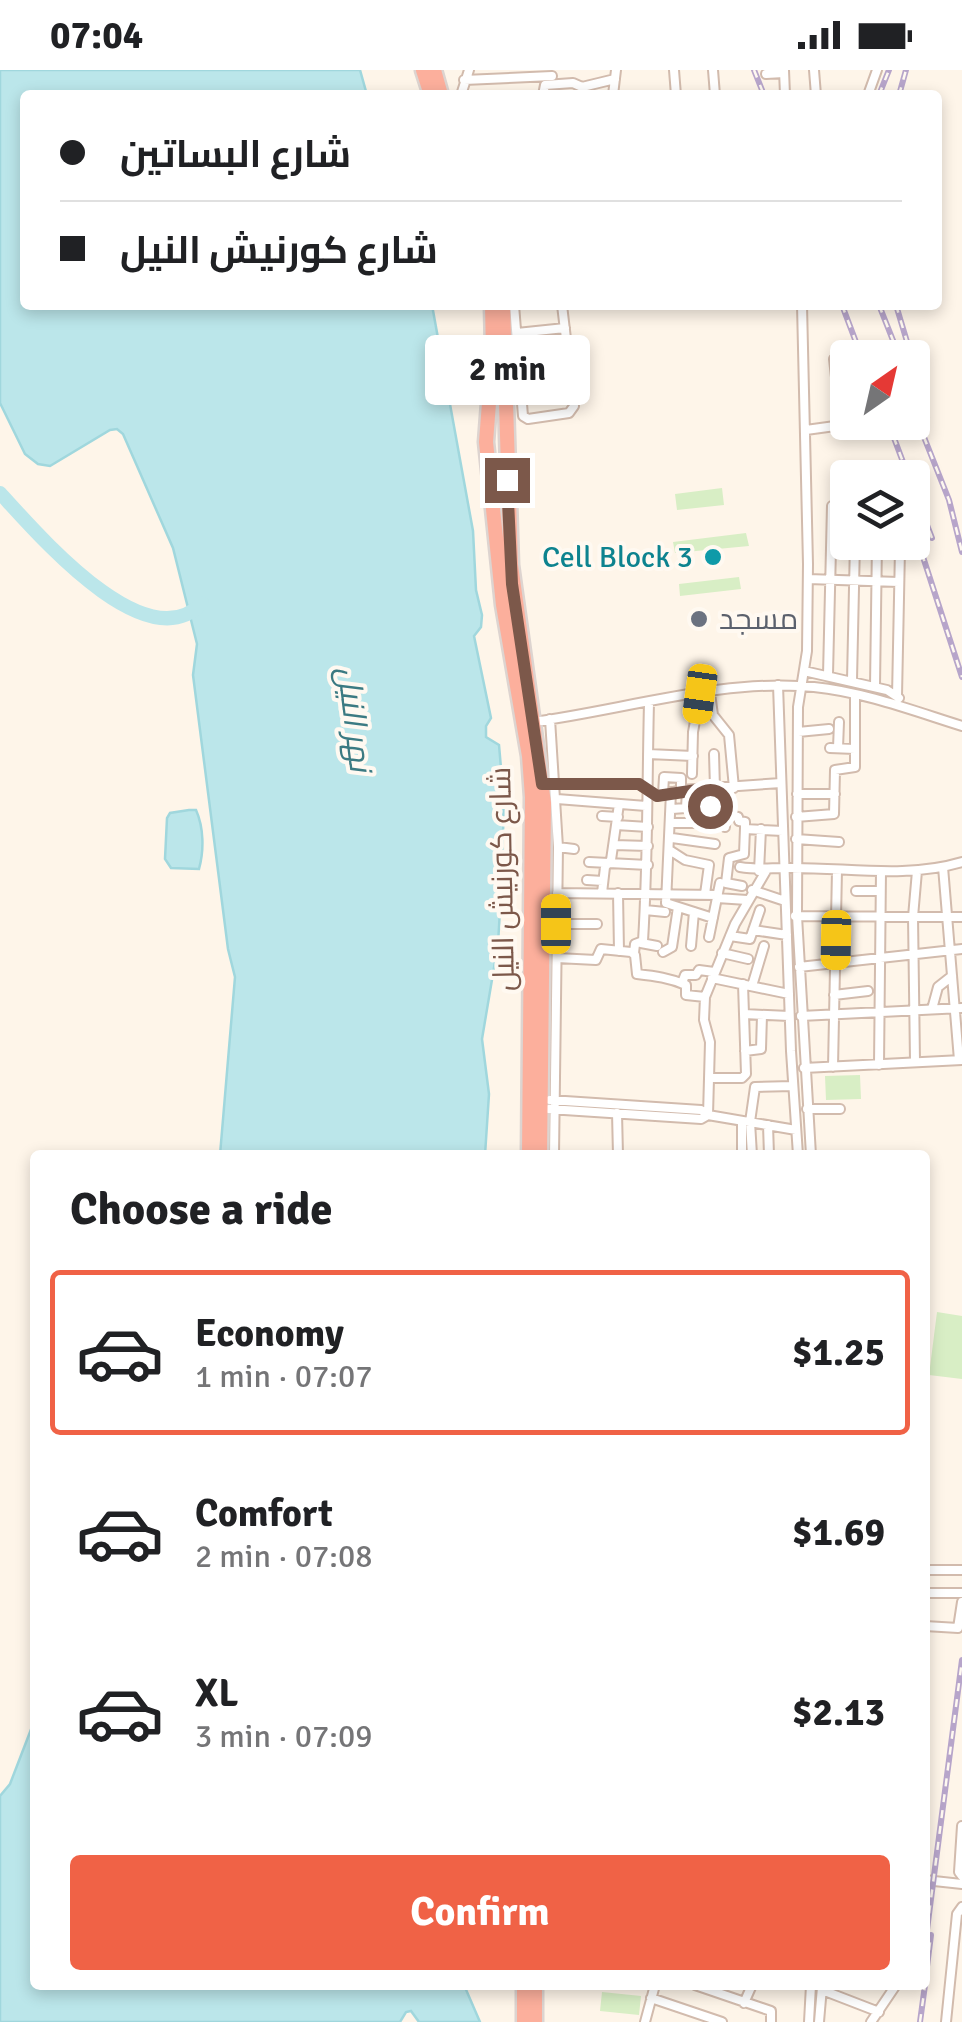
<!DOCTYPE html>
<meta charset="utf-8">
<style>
:root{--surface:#fff;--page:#f2f2f2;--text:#202124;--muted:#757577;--line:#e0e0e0;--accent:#f06246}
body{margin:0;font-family:Signika,Cairo,sans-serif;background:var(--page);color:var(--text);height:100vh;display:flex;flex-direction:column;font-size:38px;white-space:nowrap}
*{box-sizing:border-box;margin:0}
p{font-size:32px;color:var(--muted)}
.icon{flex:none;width:55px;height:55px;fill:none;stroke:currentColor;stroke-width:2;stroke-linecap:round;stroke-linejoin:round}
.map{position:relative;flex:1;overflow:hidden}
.sheet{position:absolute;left:30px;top:1080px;width:900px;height:840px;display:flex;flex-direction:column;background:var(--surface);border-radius:10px;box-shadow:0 5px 15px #0003}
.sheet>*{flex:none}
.guide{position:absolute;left:20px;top:20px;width:922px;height:220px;border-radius:10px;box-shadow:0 5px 15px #0003;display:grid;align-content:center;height:220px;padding:0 40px;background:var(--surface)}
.needle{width:65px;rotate:34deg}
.controls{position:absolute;left:830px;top:270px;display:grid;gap:20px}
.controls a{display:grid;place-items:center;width:100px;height:100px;border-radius:10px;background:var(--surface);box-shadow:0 5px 15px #0003;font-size:50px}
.end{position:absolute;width:45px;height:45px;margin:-22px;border:12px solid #7c584a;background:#fff;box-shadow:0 0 0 5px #fff}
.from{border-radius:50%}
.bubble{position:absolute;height:70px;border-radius:10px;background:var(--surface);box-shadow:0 5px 15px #0003;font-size:32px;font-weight:800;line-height:70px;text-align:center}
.car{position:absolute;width:30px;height:60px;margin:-30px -15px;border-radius:12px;box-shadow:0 0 8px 2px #0007;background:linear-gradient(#f5c518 24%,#345 0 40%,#f5c518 0 76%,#345 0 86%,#f5c518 0)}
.guide b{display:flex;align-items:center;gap:35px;height:95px;font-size:38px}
.guide b+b{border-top:2px solid var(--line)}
.guide i{width:25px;height:25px;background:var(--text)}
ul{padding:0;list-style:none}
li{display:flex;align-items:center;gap:30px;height:165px;margin:0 20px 15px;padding:0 20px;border:5px solid transparent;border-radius:10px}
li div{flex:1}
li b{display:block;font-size:38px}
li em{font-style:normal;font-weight:800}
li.current{border-color:var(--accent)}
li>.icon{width:90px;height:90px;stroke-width:1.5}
h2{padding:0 40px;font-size:45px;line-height:120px}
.cta{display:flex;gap:20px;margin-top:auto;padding:20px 40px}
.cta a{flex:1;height:115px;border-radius:10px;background:var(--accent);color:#fff;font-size:40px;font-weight:800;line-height:115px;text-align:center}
.status{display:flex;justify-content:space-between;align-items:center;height:70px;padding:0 50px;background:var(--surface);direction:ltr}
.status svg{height:28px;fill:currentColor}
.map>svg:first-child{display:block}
.green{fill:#d8eec5}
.water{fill:#bbe6ea;stroke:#a0d7dd;stroke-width:2.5}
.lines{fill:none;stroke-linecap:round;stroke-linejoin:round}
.river{stroke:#bbe6ea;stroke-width:14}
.street-casing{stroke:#d2bbad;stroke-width:12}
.highway-casing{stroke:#ddd4d0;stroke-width:19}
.street{stroke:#fff;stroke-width:8}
.highway{stroke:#fcaf9c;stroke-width:14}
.rail-casing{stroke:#b7a5ca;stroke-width:6}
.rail{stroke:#fff9f1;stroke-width:2.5;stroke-dasharray:8;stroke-linecap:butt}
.route{stroke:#7c584a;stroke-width:12}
.culture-dot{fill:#0f9aa8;stroke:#fff9f1;stroke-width:4}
.worship-dot{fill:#6b7280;stroke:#fff9f1;stroke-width:4}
.labels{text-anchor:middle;stroke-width:8;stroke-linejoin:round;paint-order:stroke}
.culture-label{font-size:30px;fill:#0d838f;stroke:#fff9f1;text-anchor:end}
.worship-label{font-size:30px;fill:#5b616d;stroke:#fff9f1;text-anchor:start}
.street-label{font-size:30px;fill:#7c584a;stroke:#fff9f1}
.water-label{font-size:32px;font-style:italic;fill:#3b7a82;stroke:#fff9f1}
</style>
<div class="status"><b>07:04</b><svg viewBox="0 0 49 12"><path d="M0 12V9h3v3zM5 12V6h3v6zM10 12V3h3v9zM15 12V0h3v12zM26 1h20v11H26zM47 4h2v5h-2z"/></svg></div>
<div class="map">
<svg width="962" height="1952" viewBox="0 0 962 1952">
<rect width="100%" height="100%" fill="#fef5e9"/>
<!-- green -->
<path class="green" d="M722,418L724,435L677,440L675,424Z
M746,463L749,476L675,483L673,472Z
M739,507L741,519L680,526L679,514Z
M860,1005L861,1029L826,1030L825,1006Z
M937,1242L962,1246V1309L929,1305Z
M602,1922L641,1926L639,1945L600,1941Z"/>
<!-- water -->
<path class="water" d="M0,0H360L367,25H25V235H432L473,461L476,520L482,545L481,557L474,566L491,648L486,656V667L499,675L504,733L501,823L498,874L482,969L489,1024L485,1085H220L235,907L228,879L193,605L197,574L173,478L123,364L117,359L110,360L50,396L38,394L25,384L0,333Z
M189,740H196C204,758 204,781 199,799L171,798L165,789L167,748L170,743Z
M35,1649V1915H464L480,1952H419L411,1941L406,1942L400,1952H0V1726L10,1714Z"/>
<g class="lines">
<!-- river -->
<path class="river" d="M0,423C37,463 146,592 202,533"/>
<defs>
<path id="street" d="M674,0L676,25
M713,0L715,25
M784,0L785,25
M814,0L816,25
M766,4L784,3
M464,10L552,6
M461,25L469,0
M543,25L545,15L573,13L582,17L615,9
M613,25L616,0
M868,25L877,0
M514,235L523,346L528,349L569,343L574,336L562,235
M802,235L808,494L807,581L798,637L797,846L811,1085
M517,263L565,258
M521,309L569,303
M806,360L835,356L841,352L834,289
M808,509L899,512
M804,601L887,620L899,628
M828,605L832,436
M852,610L855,472
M778,615L791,981L798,1085
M875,616L877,472
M710,623L713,645L729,665L734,718
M897,626L900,479
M550,649L558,777L554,1085
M533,652C622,640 725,608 814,617C864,622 914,641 962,656
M798,662L829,659
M830,678L855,679
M838,678L839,652
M648,684L693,686
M714,684L715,718
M692,704L693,662L700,624
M552,714H639L657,726L681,720L781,713
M710,718V737L726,740L725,757
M671,722L666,833L713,848
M663,724L664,707L681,708V720
M797,724H835
M557,729L646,736
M672,739L686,738L687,720
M726,745L738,747L739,751L745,752V759L783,761
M602,746L618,747
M796,747L834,744L835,700L855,697V624
M672,753H695L697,746L725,747
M616,755L648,757
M672,768L715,774
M796,769L839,772
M614,775L648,776
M558,777L574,779
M671,781L685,790L709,795L705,824
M589,792L648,795
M740,797C757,800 770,798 787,798C846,797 905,809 962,792
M943,797L959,990
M759,801L761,759
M587,810L603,811
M726,813L729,788L744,784L745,758
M726,813L742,816
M752,820L785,831
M856,821H880
M557,823L718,825
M602,823L605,797L611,790L619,734
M618,823L619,881
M717,828L747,830
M645,840L665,842
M795,846L962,847
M557,854H597
M753,860L787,865
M730,866L750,869L760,840
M709,867L720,813
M641,873L657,876
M691,876L694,842
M663,882L672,877L678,837
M634,883L635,874L643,871C648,792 647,713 649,633
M722,883L748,889
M557,888L596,890L601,879L631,882L635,885L637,904C655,906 670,908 686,915V925L705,927
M799,897L962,879
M712,908L789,924
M682,913L685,905H696L699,900L714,902
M752,916L764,876
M834,925L868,921
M932,939L938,917L952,906
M744,944L789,946
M801,946L962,938
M745,981L761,979L762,945
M915,991L913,847L917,801
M879,995L881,801
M833,997L837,800
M804,998L962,990
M709,1008H742L746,1004L743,914
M550,1030L701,1040L708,1045L796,1060
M549,1039L701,1049L708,1045
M807,1039H840
M617,1043L618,1085
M708,1045L710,972L704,950L705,927L735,854L766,801
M742,1051V1085
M768,1055L769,1085
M752,1085L750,1052L755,1017L793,1016
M925,1500H962
M925,1523H962
M925,1556L958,1558L962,1532
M962,1756L959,1802L962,1806
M925,1810L962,1814
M695,1915L771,1941V1952
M822,1920L879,1942
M651,1928L722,1952
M744,1933L752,1915
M645,1952L655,1915
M809,1952L811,1915
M819,1952L822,1917
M871,1952L896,1915
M946,1952L957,1844L962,1837"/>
<path id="highway" d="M423,0L431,25
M434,0L441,25
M492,235L493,281L486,372L503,535L529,686L532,727L529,1085
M503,235L511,495L544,733L540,1085
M524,1915V1952
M535,1915V1952"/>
</defs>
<!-- street casing -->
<use href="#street" class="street-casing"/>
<!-- highway casing -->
<use href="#highway" class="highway-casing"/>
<!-- street -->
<use href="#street" class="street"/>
<!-- highway -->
<use href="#highway" class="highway"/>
<defs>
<path id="rail" d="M754,0L764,25
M879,25L889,0
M899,25L906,0
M842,235L862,288
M879,235L896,278
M896,235L920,315
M912,309L927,347
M912,337L949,430L962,482
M888,352L909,408
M912,416L932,468
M912,453L962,607
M925,1875L962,1590
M925,1912L931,1865
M920,1952L925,1915"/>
</defs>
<!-- rail casing -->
<use href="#rail" class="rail-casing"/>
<!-- rail -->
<use href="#rail" class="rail"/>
</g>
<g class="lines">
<!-- route -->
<path class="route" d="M507,410L512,514L542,714H639L657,726L710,718V736"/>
</g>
<!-- markers -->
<circle class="culture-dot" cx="713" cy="487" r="10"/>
<circle class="worship-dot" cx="699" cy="549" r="10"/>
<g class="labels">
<!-- culture labels -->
<g class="culture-label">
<text x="693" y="497">Cell Block 3</text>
</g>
<!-- worship labels -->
<g class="worship-label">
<text x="719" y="559">مسجد</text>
</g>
<!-- street labels -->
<g class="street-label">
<text transform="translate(502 809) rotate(-91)" y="10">شارع كورنيش النيل</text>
</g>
<!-- water labels -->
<g class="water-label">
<text transform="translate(355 649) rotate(83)" y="11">نهر النيل</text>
</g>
</g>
</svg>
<div class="controls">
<a><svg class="needle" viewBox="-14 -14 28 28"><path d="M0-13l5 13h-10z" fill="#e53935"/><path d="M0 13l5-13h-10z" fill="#757577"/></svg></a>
<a><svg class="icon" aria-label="layers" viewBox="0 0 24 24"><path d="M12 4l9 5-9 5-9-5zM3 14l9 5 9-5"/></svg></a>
</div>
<i class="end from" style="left:710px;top:736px"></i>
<i class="end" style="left:507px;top:410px"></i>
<div class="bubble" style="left:425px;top:265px;width:165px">2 min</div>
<i class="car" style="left:700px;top:624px;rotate:188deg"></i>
<i class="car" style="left:556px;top:854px;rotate:0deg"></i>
<i class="car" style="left:836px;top:870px;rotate:181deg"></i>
<div class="guide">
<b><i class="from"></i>شارع البساتين</b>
<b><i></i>شارع كورنيش النيل</b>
</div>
<section class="sheet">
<h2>Choose a ride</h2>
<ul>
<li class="current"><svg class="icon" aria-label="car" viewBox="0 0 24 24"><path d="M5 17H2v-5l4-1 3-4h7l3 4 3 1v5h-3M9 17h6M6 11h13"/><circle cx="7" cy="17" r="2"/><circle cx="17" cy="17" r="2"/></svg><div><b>Economy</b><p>1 min · 07:07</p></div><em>$1.25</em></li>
<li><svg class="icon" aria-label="car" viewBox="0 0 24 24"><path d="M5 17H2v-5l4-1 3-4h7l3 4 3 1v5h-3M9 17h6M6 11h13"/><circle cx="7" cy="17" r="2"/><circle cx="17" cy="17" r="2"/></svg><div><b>Comfort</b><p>2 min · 07:08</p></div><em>$1.69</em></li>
<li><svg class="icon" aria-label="car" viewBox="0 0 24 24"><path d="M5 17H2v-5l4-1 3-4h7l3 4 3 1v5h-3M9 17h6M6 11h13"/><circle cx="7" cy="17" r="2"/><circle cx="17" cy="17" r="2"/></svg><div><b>XL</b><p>3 min · 07:09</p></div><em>$2.13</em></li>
</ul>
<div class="cta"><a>Confirm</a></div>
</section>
</div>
